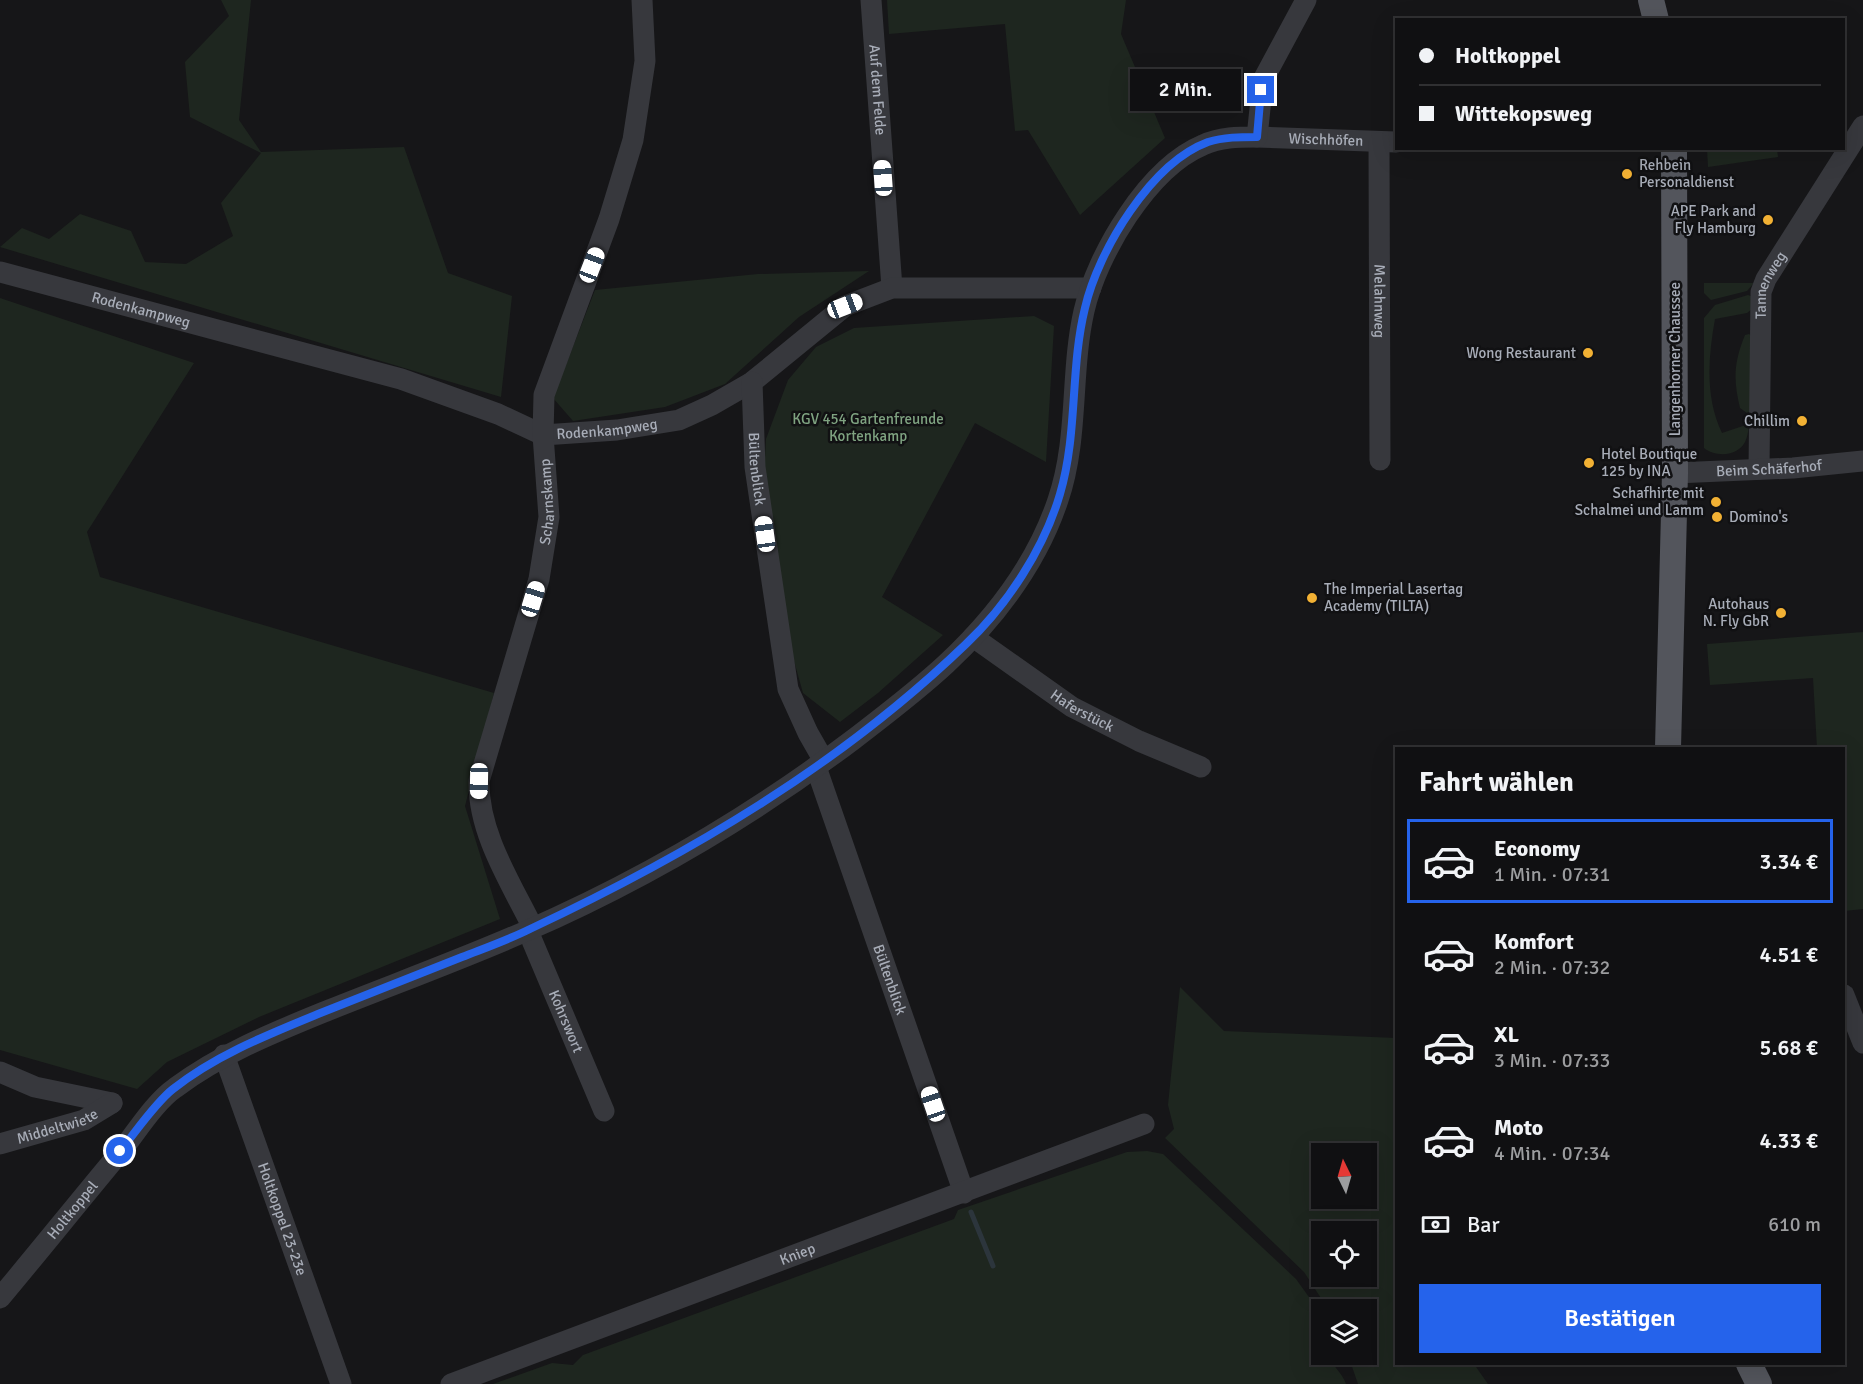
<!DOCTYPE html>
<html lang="de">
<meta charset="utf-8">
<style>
:root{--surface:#101012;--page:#1e1e20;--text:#f1f3f6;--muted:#9c9d9f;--line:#303032;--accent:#2563eb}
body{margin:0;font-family:Signika,sans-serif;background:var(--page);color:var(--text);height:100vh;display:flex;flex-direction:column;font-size:22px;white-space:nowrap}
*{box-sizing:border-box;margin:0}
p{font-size:20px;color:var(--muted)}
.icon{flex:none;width:33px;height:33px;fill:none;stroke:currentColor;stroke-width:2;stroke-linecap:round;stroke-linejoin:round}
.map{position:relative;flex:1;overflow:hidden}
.details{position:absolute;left:1395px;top:747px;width:450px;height:618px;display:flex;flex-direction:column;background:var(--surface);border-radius:0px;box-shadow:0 6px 24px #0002,0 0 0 2px var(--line)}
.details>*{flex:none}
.banner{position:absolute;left:1395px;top:18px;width:450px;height:132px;border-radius:0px;box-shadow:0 6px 24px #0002,0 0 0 2px var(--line);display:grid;align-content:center;height:132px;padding:0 24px;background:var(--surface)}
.needle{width:39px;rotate:355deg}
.tools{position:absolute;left:1311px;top:1143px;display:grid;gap:12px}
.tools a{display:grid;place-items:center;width:66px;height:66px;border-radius:0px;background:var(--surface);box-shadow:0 6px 24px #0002,0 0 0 2px var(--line);font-size:30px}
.end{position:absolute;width:27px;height:27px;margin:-14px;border:8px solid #2563eb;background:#fff;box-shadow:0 0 0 3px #fff}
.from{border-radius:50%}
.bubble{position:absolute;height:42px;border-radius:0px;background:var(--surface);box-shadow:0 6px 24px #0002,0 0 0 2px var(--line);font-size:20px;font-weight:600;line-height:42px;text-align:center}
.car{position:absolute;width:18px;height:36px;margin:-18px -9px;border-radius:8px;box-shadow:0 0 4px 2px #0007;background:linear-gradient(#fff 24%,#345 0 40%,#fff 0 76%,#345 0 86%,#fff 0)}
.banner b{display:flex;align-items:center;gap:21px;height:57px;font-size:22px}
.banner b+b{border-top:2px solid var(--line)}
.banner i{width:15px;height:15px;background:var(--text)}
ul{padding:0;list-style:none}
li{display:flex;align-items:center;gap:18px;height:84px;margin:0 12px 9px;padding:0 12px;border:3px solid transparent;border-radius:0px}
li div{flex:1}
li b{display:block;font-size:22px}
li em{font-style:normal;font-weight:600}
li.selected{border-color:var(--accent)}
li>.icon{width:54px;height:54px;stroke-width:1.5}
h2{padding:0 24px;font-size:27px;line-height:72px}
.pay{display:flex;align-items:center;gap:15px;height:66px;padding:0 24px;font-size:22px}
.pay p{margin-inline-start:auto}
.action{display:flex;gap:12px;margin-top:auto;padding:12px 24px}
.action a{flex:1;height:69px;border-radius:0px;background:var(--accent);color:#fff;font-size:24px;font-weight:600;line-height:69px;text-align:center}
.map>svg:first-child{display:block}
.green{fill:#1e261f;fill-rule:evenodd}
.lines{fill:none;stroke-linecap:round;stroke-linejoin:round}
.stream{stroke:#2c353c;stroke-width:5}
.minor{stroke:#37383d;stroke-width:21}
.major{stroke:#53555c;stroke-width:26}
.route{stroke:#2563eb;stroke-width:8}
.poi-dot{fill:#f2b134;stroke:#111113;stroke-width:2}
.labels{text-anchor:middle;stroke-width:5;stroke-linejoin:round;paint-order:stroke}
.street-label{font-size:15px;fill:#a8adb8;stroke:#111113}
.poi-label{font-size:15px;fill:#a8adb8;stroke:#111113;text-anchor:end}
.park-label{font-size:15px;fill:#7fa381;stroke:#111113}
</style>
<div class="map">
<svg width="1863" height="1384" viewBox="0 0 1863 1384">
<rect width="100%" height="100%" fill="#161618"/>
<!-- green -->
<path class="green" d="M221,0H251L239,120L261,152L404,147L448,273L512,296L501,397L0,247L22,228L49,239L80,214L131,231L145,262L186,264L233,236L221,203L261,153L190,117L185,62L229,16Z
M887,0H1126L1121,34L1165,138L1080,215L1028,130L1015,131L1005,24L889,34Z
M1707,149H1777L1778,157L1708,167Z
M869,271L799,317L725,384L665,407L573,421L553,398L595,290L758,274Z
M1704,283H1754L1747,291L1711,300L1704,293Z
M1748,295L1753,297L1752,309L1747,313L1715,319C1708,358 1705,397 1722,433L1746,425L1749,427C1748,432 1747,438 1745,442C1737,457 1715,457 1704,448V318L1715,305Z
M0,298L194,363L87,532L100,577L494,693L465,806L500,919L259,1017L167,1062L137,1089L0,1050Z
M1034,316L1054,326L1046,462L975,423L882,597L943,635L878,693L840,722L803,693L787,636L764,476L766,439L788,380L816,347L854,328Z
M1749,334L1752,336V411L1747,413L1740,408C1733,379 1734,362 1745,335Z
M1863,632V909L1844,911V748H1817L1813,678L1710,685L1707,644Z
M1180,987L1224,1031L1396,1038V1364H1474L1488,1384H1358L1348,1355L1366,1354V1310L1328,1309L1304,1272L1165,1138L1174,1129L1168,1105ZM1322,1154H1366V1198H1322ZM1322,1232H1366V1276H1322Z
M1147,1151L1163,1154L1296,1279L1319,1311L1321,1318L1322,1354L1328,1355C1332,1366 1342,1372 1346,1384H493L552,1363L573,1365L583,1355L954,1219L958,1210L1127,1152Z"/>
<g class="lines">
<!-- stream -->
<path class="stream" d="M971,1212L993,1266"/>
<!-- minor -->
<g class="minor">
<path id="s1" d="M871,0L892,288"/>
<path id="s2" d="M1257,137L1396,142"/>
<path id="s3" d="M1379,143L1380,460"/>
<path id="s4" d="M0,272L401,379L498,414L543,435L617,430L679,420L712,405L752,382L845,306L892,288H1091"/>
<path id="s5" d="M752,382L755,467L788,689L808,733L824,761"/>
<path id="s6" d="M1759,469L1761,292L1766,279L1863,126"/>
<path id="s7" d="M1675,473L1793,468L1863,461"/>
<path id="s8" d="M973,637L1072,707L1139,741L1201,767"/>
<path id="s9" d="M816,767L964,1193"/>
<path id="s10" d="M533,928C511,883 478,833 479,781L539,579L549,517L543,435L544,395L609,219L633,140L645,61L642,0"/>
<path id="s11" d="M528,931L604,1111"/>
<path d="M1844,995L1863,1043"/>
<path id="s12" d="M224,1055L341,1384"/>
<path d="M0,1072L35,1087L112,1103"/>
<path id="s13" d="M0,1144L84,1120L112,1103"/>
<path id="s14" d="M0,1298C41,1249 81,1199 122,1150C137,1131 155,1102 175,1088C222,1053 275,1032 329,1010C394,984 460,960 524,932C641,881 752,816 854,739C885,715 917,691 946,664C994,619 1037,563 1058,500C1079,439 1070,373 1084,311C1097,254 1148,168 1203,145C1220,137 1238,137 1257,137L1263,80L1306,0"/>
<path id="s15" d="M451,1384L1144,1124"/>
</g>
<!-- major -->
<path class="major" d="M1651,0L1656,20
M1668,748L1675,473L1674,148
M1749,1364L1759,1384"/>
</g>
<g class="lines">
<!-- route -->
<path class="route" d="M120,1151C135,1133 155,1103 173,1089C216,1055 267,1035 318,1014C366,995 414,976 462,957C485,948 508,940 530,929C688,855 839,766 966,644C1007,605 1044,549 1060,494C1078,433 1070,368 1085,308C1098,251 1151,163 1208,142C1224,137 1240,137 1257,137L1261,90"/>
</g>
<!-- markers -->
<g class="poi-dot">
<circle cx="1627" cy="174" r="6"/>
<circle cx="1768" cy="220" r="6"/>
<circle cx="1588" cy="353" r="6"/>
<circle cx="1802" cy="421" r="6"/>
<circle cx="1589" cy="463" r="6"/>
<circle cx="1716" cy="502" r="6"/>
<circle cx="1717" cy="517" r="6"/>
<circle cx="1312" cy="598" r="6"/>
<circle cx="1781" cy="613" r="6"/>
</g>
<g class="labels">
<!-- street labels -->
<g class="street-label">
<text dy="5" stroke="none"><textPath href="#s1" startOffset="90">Auf dem Felde</textPath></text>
<text dy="5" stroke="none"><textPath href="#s2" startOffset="69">Wischhöfen</textPath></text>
<text dy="5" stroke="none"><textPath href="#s6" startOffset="186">Tannenweg</textPath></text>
<text dy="5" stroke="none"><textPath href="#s3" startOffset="158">Melahnweg</textPath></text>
<text dy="5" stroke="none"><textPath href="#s4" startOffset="146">Rodenkampweg</textPath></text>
<text transform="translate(1675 359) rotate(-90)" y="5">Langenhorner Chaussee</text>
<text dy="5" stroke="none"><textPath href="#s4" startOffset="632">Rodenkampweg</textPath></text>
<text dy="5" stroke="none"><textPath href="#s7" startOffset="94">Beim Schäferhof</textPath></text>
<text dy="5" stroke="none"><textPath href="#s5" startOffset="87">Bültenblick</textPath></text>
<text dy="5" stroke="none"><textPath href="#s10" startOffset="447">Scharnskamp</textPath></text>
<text dy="5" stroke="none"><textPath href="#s8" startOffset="132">Haferstück</textPath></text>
<text dy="5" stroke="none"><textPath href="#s9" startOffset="225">Bültenblick</textPath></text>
<text dy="5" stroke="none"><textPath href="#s11" startOffset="98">Kohrswort</textPath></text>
<text dy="5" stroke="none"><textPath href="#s13" startOffset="60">Middeltwiete</textPath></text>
<text dy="5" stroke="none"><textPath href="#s14" startOffset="114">Holtkoppel</textPath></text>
<text dy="5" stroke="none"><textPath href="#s12" startOffset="174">Holtkoppel 23-23e</textPath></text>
<text dy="5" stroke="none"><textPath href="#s15" startOffset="370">Kniep</textPath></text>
</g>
<!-- poi labels -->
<g class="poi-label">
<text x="1639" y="170" text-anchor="start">Rehbein<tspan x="1639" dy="17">Personaldienst</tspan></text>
<text x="1756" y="216">APE Park and<tspan x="1756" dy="17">Fly Hamburg</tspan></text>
<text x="1576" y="358">Wong Restaurant</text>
<text x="1790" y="426">Chillim</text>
<text x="1601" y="459" text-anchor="start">Hotel Boutique<tspan x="1601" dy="17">125 by INA</tspan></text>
<text x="1704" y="498">Schafhirte mit<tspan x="1704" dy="17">Schalmei und Lamm</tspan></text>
<text x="1729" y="522" text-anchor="start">Domino's</text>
<text x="1324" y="594" text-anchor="start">The Imperial Lasertag<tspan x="1324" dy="17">Academy (TILTA)</tspan></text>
<text x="1769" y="609">Autohaus<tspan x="1769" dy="17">N. Fly GbR</tspan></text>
</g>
<!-- park labels -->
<g class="park-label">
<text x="868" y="424">KGV 454 Gartenfreunde<tspan x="868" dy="17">Kortenkamp</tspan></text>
</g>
</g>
</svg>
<div class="tools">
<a><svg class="needle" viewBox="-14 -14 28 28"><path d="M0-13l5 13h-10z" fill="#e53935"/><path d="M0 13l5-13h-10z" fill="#9c9d9f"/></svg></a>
<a><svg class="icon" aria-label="locate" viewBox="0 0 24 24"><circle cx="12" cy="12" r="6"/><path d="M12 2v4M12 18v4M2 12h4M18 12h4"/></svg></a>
<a><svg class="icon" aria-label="layers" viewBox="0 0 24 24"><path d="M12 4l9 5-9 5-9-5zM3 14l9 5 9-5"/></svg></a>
</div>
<i class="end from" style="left:120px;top:1151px"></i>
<i class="end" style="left:1261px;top:90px"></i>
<div class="bubble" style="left:1130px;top:69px;width:111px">2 Min.</div>
<i class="car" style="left:883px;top:178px;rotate:356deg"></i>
<i class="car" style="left:592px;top:265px;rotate:21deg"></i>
<i class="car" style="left:845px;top:306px;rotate:69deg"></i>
<i class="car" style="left:765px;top:534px;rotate:352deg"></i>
<i class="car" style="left:533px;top:599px;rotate:17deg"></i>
<i class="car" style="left:479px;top:781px;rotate:181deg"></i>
<i class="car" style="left:933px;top:1104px;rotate:341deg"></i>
<div class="banner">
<b><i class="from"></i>Holtkoppel</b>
<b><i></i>Wittekopsweg</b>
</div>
<section class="details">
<h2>Fahrt wählen</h2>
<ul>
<li class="selected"><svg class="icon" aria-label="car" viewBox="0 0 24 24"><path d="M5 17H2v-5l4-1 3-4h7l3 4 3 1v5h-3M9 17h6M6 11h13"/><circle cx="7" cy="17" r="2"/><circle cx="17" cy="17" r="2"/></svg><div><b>Economy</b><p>1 Min. · 07:31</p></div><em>3.34 €</em></li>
<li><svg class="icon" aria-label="car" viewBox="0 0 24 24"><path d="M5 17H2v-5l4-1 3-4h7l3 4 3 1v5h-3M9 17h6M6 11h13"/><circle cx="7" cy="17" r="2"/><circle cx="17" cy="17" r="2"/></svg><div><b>Komfort</b><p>2 Min. · 07:32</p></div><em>4.51 €</em></li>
<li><svg class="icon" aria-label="car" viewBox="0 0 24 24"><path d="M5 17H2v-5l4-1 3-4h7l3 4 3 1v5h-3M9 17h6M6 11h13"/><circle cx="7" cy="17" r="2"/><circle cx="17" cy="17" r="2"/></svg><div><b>XL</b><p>3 Min. · 07:33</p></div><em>5.68 €</em></li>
<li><svg class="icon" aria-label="car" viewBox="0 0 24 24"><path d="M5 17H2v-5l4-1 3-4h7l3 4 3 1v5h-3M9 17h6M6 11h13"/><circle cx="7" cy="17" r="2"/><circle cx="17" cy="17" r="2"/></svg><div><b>Moto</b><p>4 Min. · 07:34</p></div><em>4.33 €</em></li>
</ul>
<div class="pay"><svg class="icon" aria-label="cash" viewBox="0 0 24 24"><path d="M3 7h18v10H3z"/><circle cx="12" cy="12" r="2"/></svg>Bar<p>610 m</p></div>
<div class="action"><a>Bestätigen</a></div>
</section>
</div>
